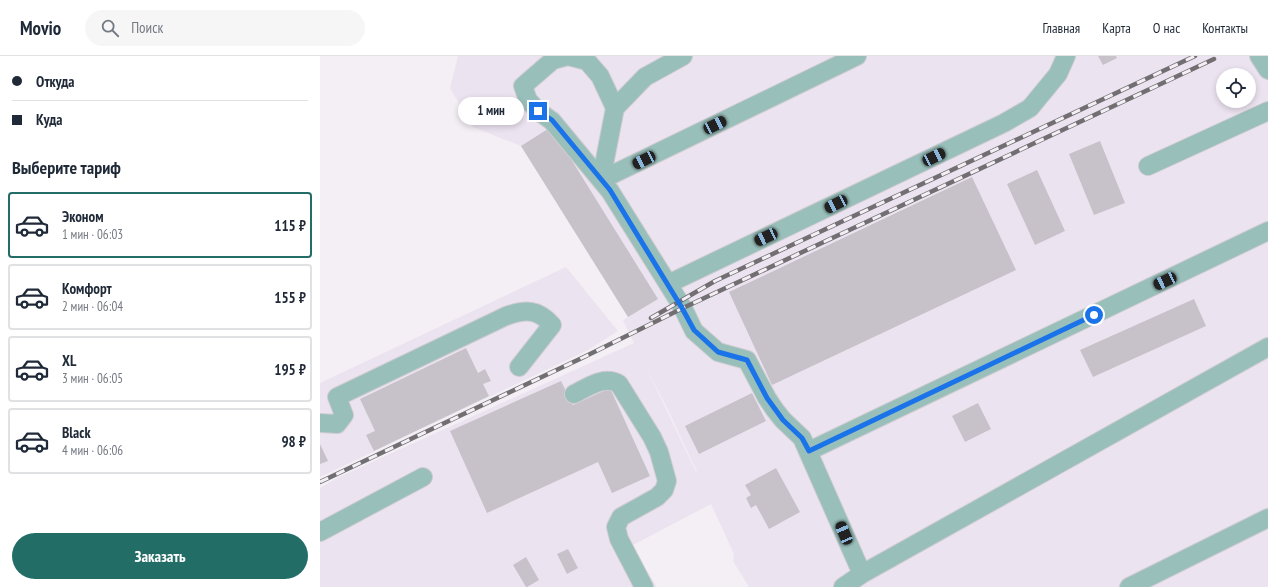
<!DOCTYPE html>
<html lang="ru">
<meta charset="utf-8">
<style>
:root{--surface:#fff;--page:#f6f6f7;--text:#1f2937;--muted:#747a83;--line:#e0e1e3;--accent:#236d67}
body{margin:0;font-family:"PT Sans Narrow",sans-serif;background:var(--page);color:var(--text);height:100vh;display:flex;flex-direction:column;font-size:15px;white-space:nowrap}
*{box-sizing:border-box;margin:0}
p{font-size:13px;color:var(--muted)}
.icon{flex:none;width:22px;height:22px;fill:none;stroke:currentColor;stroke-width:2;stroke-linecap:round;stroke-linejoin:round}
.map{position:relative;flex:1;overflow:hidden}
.side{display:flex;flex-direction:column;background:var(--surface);width:320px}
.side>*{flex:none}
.banner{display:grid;align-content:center;height:88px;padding:0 12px;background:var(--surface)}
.buttons{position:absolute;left:896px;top:12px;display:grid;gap:8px}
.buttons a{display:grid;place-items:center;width:40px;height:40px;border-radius:50%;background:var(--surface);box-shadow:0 2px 6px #0003;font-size:20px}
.end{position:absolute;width:18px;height:18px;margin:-9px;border:5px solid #1a73e8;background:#fff;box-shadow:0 0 0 2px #fff}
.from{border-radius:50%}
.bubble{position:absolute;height:28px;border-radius:14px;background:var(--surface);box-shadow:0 2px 6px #0003;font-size:13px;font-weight:700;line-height:28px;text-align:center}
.car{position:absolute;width:12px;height:24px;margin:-12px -6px;border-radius:5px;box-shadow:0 0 3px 1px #0007;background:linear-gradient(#222 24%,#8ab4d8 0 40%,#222 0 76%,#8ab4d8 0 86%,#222 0)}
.banner b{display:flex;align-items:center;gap:14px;height:38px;font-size:15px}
.banner b+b{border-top:1px solid var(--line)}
.banner i{width:10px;height:10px;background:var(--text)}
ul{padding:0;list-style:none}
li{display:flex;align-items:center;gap:12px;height:66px;margin:0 8px 6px;padding:0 4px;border:2px solid var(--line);border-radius:4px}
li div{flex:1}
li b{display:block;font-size:15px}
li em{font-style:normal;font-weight:700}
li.selected{border-color:var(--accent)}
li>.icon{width:36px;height:36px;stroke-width:1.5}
h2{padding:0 12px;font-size:18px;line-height:48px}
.action{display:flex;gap:8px;margin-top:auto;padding:8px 12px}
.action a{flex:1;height:46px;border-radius:24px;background:var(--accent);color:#fff;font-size:16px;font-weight:700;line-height:46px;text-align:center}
header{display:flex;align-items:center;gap:24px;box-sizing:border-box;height:56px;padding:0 20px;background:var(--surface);border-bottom:1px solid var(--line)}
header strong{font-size:19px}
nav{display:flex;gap:22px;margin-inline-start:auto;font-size:14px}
.search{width:280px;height:36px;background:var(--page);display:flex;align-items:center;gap:10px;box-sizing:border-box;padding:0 14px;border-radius:22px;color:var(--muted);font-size:15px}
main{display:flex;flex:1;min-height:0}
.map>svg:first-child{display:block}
.built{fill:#ece3f0;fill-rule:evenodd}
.building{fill:#c7c2c9}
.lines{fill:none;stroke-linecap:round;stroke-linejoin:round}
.minor-casing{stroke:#cfccd1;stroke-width:20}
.minor{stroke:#98bfba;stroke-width:18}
.rail-casing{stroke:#726f73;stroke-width:4.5}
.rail{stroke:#f3eff5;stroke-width:3;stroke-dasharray:9;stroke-linecap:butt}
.route{stroke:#1a73e8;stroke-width:5}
</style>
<header>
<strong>Movio</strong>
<div class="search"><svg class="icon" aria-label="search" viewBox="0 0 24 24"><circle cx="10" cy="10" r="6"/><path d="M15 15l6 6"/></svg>Поиск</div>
<nav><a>Главная</a><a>Карта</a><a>О нас</a><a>Контакты</a></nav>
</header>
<main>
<section class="side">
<div class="banner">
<b><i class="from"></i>Откуда</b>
<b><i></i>Куда</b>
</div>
<h2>Выберите тариф</h2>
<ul>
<li class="selected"><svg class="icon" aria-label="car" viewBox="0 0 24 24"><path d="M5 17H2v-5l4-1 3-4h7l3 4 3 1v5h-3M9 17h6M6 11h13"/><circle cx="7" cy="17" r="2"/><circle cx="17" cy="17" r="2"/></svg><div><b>Эконом</b><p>1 мин · 06:03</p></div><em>115 ₽</em></li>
<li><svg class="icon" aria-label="car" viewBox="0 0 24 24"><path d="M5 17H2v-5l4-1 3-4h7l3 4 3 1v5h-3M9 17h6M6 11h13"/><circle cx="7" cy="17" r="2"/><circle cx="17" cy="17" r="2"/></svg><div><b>Комфорт</b><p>2 мин · 06:04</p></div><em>155 ₽</em></li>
<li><svg class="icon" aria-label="car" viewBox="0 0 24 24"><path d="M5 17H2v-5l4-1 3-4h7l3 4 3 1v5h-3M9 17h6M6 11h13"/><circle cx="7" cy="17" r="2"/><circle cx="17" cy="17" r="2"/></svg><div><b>XL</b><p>3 мин · 06:05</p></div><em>195 ₽</em></li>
<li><svg class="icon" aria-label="car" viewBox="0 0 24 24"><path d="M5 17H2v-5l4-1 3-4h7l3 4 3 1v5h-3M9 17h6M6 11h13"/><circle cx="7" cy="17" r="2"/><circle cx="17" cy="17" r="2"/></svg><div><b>Black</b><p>4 мин · 06:06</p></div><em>98 ₽</em></li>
</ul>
<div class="action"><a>Заказать</a></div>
</section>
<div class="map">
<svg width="948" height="531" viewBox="0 0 948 531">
<rect width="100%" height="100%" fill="#f3eff5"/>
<!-- built -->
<path class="built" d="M138,0H948V531H429L413,505L414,498L391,448L311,490L337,531H0V432L19,421L314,287L303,264L308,261L201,90L153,71L130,32ZM903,19H929V45H903ZM326,311L349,356L377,416H376Z
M246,211L298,275L268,294L0,421V327Z"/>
<!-- building -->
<path class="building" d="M778,0H796L797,2L783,9Z
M231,71L338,243L308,261L201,90Z
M780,85L805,147L774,159L749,98Z
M717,114L745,175L715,189L687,128Z
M652,121L696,214L452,329L409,236Z
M874,243L886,270L773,321L760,294Z
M146,292L158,317L165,313L171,325L163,328L169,340L54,395L46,379L55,375L40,343Z
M241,325L253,349L290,332L330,420L292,437L278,406L167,457L130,375Z
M432,337L446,365L379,398L365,370Z
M658,347L671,373L645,386L632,360Z
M0,388L8,405L0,408Z
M456,412L480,456L449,473L436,449L431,452L426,442L431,439L425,429Z
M248,493L258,512L247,518L237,498Z
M206,501L219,524L207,531H206L193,509Z"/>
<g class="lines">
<defs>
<path id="minor" d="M939,0L948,14
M295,52L280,20L267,5L248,0L233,4L203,30L208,44L218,55L232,65L290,135L363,252L374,275L398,296L427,304L447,342L455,354L463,364L482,382L542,518
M828,110L948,55
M281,124L537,0
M281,124L295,52L325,21L363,0
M348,228L684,67L710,52L738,18L746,0
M254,338C268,331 285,319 299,328L332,381L339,396L347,425L344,434L337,441L301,461L296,471L299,483L324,531
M0,367L17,368L24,359L17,341L186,260C206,253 218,253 232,269L199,311
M489,395L948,175
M0,476L103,421
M523,531L542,518L948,291
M809,531L948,462"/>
</defs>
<!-- minor casing -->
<use href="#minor" class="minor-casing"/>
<!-- minor -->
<use href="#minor" class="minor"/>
<defs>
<path id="rail" d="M331,262L395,225L875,0
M0,426L264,301L363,252L894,3"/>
</defs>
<!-- rail casing -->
<use href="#rail" class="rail-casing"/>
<!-- rail -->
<use href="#rail" class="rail"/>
</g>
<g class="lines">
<!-- route -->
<path class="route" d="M218,55L232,64L290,134L362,252L374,274L398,296L427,304L447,342L463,364L482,382L489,395L774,259"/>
</g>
</svg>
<div class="buttons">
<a><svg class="icon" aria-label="locate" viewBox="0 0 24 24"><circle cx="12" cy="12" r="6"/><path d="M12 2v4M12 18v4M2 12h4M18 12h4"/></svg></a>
</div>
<i class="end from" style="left:774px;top:259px"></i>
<i class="end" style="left:218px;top:55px"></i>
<div class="bubble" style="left:138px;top:41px;width:66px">1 мин</div>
<i class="car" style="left:395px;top:69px;rotate:64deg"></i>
<i class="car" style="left:614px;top:101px;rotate:64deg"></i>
<i class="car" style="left:324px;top:104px;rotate:244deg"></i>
<i class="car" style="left:516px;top:148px;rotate:244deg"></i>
<i class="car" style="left:446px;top:181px;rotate:245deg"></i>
<i class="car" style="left:845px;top:225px;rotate:245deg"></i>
<i class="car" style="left:524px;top:477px;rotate:337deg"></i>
</div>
</main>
